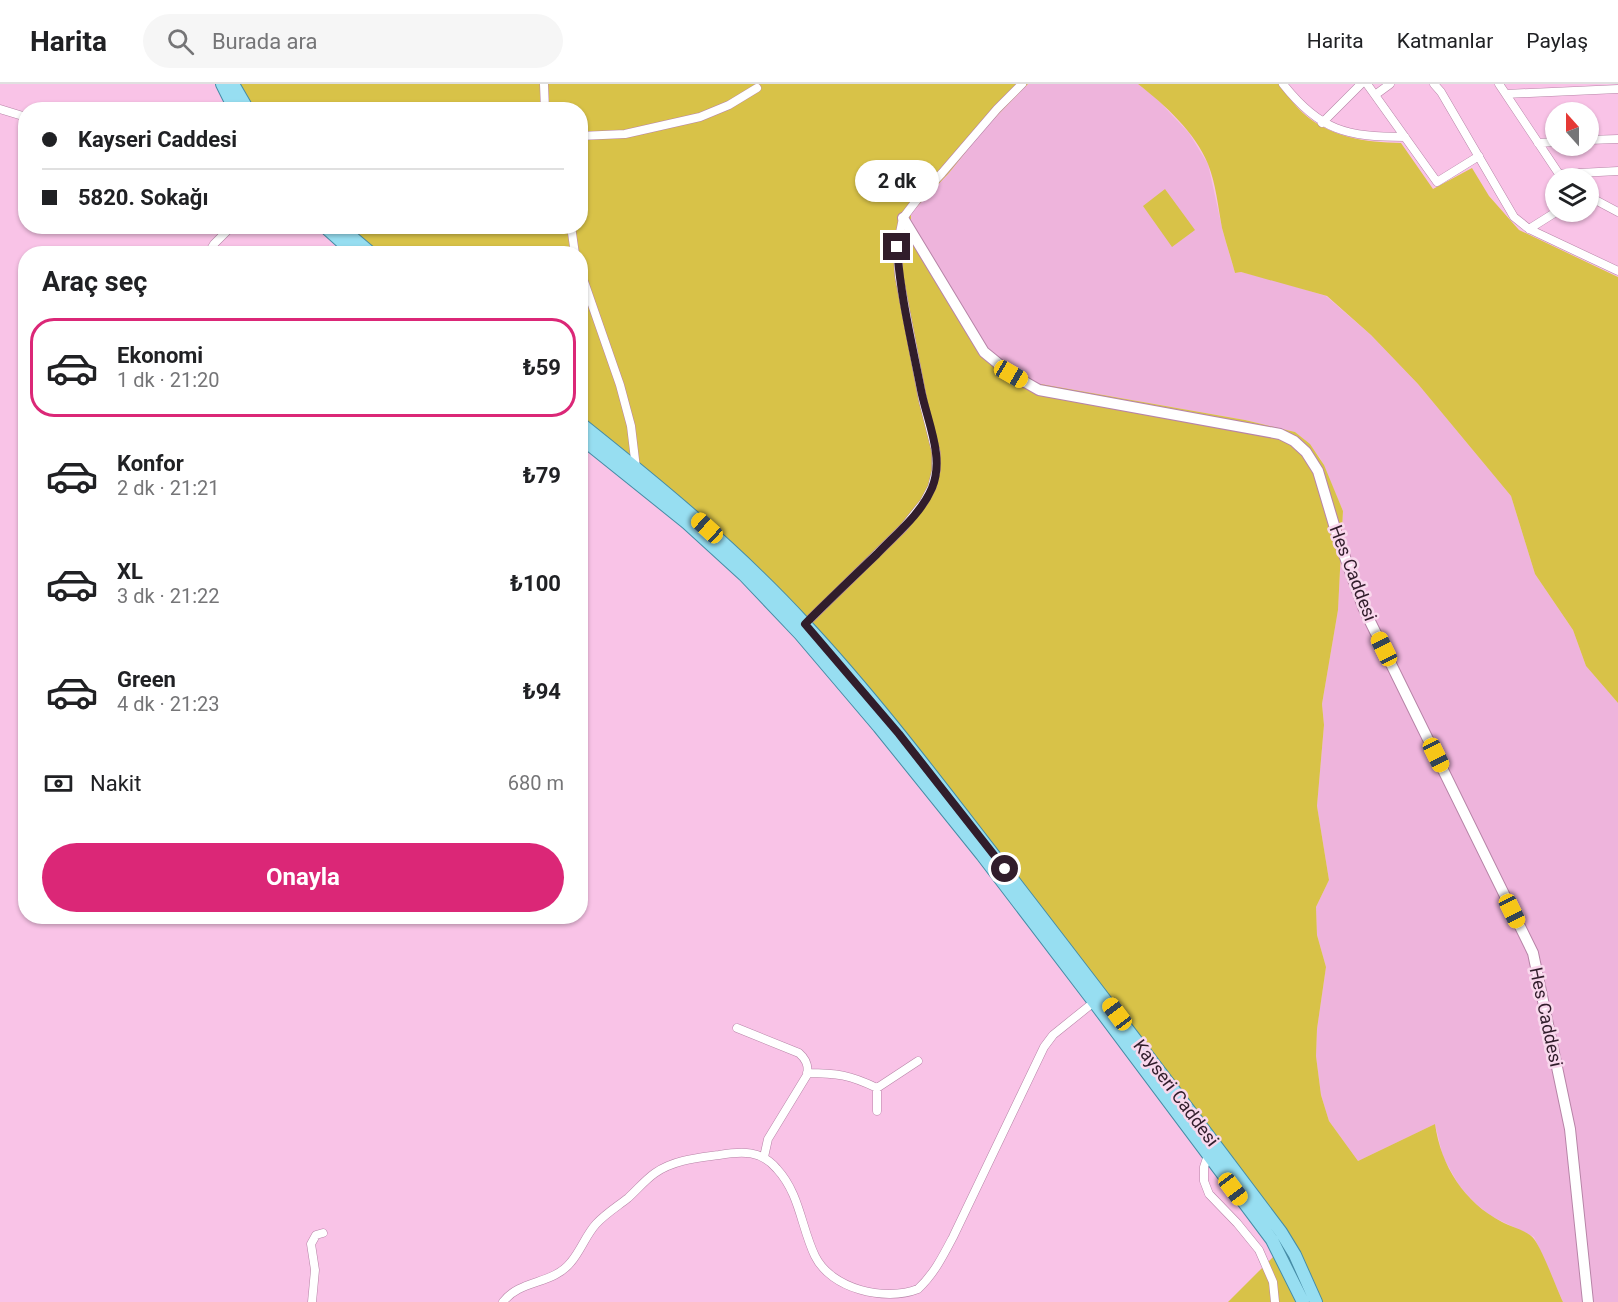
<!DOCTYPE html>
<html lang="tr">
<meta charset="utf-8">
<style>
:root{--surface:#fff;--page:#f6f6f6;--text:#202124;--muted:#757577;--line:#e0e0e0;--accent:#db2777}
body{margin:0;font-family:Roboto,sans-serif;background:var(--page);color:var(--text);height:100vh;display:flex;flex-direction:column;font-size:22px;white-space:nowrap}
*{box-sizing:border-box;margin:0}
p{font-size:20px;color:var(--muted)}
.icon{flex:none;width:33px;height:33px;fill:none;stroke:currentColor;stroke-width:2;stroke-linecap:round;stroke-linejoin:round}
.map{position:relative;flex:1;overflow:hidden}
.sheet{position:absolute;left:18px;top:162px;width:570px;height:678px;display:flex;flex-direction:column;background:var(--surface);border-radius:24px;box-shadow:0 2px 4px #0004}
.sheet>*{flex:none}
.guide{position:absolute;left:18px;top:18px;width:570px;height:132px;border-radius:24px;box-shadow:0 2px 4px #0004;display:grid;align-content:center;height:132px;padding:0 24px;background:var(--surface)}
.needle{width:39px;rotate:339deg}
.controls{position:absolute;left:1545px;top:18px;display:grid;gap:12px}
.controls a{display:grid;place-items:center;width:54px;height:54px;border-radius:50%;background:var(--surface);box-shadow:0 2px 4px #0004;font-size:30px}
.end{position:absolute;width:27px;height:27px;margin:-14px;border:8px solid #311d2b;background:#fff;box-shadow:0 0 0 3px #fff}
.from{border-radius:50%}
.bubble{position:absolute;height:42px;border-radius:21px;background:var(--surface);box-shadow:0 2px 4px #0004;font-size:20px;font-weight:700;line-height:42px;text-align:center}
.car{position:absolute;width:18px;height:36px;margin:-18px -9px;border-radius:8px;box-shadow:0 0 4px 2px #0007;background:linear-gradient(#f5c518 24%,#345 0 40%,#f5c518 0 76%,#345 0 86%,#f5c518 0)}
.guide b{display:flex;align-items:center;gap:21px;height:57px;font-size:22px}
.guide b+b{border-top:2px solid var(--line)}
.guide i{width:15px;height:15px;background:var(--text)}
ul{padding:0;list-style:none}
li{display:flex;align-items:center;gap:18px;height:99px;margin:0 12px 9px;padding:0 12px;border:3px solid transparent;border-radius:24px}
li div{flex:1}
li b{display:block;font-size:22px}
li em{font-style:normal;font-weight:700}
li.active{border-color:var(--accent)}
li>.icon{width:54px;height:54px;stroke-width:1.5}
h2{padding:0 24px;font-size:27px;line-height:72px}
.pay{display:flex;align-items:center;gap:15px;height:66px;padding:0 24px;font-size:22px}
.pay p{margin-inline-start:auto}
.primary-button{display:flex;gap:12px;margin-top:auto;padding:12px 24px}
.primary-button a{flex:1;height:69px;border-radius:36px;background:var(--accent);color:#fff;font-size:24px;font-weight:700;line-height:69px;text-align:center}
header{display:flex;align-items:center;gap:36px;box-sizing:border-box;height:84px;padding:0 30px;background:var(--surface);border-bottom:2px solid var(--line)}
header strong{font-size:28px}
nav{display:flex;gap:33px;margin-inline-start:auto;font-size:21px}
.search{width:420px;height:54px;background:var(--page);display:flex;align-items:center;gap:15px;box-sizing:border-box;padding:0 21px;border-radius:33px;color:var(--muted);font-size:22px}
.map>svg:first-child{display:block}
.built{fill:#eeb4dc}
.green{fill:#d8c248}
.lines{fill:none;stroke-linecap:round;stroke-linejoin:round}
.street-casing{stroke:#b784a7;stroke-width:9}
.secondary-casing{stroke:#b784a7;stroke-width:12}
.primary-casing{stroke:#468ca6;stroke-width:14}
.street{stroke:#fff;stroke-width:8}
.secondary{stroke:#fff;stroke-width:10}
.primary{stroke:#97def1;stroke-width:12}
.route{stroke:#311d2b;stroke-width:8}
.labels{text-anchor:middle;stroke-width:5;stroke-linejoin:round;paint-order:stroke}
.street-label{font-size:18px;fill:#311d2b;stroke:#f9d8ed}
</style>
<header>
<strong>Harita</strong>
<div class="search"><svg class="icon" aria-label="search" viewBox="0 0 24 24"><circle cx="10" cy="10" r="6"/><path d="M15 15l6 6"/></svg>Burada ara</div>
<nav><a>Harita</a><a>Katmanlar</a><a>Paylaş</a></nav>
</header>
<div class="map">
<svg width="1618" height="1218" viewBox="0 0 1618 1218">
<rect width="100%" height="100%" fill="#f9c3e7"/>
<!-- built -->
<path class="built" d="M1028,0H1138L1156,14L1189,49L1208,80L1223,148L1235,189L1241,188L1277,197L1326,212L1371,251L1418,300L1511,412L1535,490L1573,546L1586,582L1618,619V1218H1563L1534,1153L1491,1132L1476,1120L1460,1103L1443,1073L1435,1040L1358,1077L1329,1037L1321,1011L1316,972L1317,945L1326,883L1317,851L1316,823L1329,796L1317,722L1324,641L1322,620L1338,526L1343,427L1320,374L1309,360L1295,348L1245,336L1035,299L988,267L911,138L910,130L949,89L984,45Z"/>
<!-- green -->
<path class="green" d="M223,0H1028L984,45L949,89L911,129V138L988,267L1035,299L1245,336L1295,348L1310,360L1324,381L1343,427L1338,526L1322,620L1324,641L1317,722L1329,796L1316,823L1317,851L1326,883L1317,945L1316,972L1321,1011L1329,1037L1358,1077L1435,1040C1441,1082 1464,1118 1502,1138C1511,1143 1529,1147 1534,1155C1544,1169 1555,1201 1563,1218H1228L1281,1165L832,580L581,345L580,170L364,169L332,143L580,142V26L238,25Z
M1138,0H1279C1287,10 1294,21 1303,29C1331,54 1365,58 1401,59L1433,105L1472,84L1489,112L1519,146L1618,193V619L1586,582L1573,546L1535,490L1511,412L1418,300L1371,251L1327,212L1241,188L1235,189C1231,174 1226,159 1222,144C1218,123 1216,100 1208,80C1195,48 1165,21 1138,0Z
M1165,105L1195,146L1172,163L1143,122Z"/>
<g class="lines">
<defs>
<path id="street" d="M544,0L545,26
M1283,0C1320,47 1347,53 1405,53
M1367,0L1437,98L1479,72
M1434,0L1441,8L1514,133L1529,145L1618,187
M1499,0L1559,90L1565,94
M1506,10L1618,5
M1375,11L1390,0
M0,25L26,33
M80,26V25
M1322,39L1361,0
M580,52L625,50L700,33L729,21L757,4
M1588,56L1618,55
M1538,59L1556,58
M1560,90L1618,87
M1588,112L1618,128
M571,142L575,170
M1529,145L1556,128
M208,170L214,160L232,142
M580,186L620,301L631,342L636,384
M805,540L904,443L924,418L932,403L936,387V368L923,317L899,192L897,163L903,134L916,117L942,89L997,25L1022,0
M737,944L799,969C806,975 809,981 807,991L768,1055L764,1073
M807,989C837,989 850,991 877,1004L918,977
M877,1027V1004
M1208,1071L1204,1083V1097L1209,1110L1237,1139L1259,1166L1273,1198L1275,1218
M312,1218L315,1186L311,1160L316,1151L323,1149
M503,1218C520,1195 553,1201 571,1178C581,1166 586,1151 596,1140C605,1130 618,1122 628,1114C637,1106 645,1096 655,1089C674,1076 697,1074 719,1071C742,1067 761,1066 777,1085C800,1110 801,1143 815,1172C831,1205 885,1218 918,1205C934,1190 943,1172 953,1153L1044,963L1053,951L1094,918"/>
<path id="secondary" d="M903,134L984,268L1011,290L1039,306L1280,350L1294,357L1306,368L1318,387L1337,451L1363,523L1533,869L1570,1045L1588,1218"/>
<path id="primary" d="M222,0L235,26
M233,0L248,26
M324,142L355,170
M339,142L372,170
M580,339C659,402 737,466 805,540C874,614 935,695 996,774C1092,898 1187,1023 1281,1148L1295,1171L1316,1218
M580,353L687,439L744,491L800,550L879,643L982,771L1094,918L1272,1156L1303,1218"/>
</defs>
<!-- street casing -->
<use href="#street" class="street-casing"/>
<!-- secondary casing -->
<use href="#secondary" class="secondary-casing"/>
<!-- primary casing -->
<use href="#primary" class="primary-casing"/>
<!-- street -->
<use href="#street" class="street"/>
<!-- secondary -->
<use href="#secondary" class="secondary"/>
<!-- primary -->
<use href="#primary" class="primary"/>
</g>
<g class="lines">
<!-- route -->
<path class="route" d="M897,163C900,211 912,259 921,306C927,337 945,373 932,404C921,430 896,450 877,470C853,493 829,516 805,540L899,650L1005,785"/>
</g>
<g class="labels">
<!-- street labels -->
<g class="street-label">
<text transform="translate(1353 489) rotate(69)" y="6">Hes Caddesi</text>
<text transform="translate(1546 933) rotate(78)" y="6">Hes Caddesi</text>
<text transform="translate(1176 1009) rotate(53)" y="6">Kayseri Caddesi</text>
</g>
</g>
</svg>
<div class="controls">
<a><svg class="needle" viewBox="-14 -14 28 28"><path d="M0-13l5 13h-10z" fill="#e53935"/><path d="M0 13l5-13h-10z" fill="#757577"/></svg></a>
<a><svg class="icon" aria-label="layers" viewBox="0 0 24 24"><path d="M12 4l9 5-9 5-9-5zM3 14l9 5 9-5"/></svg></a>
</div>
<i class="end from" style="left:1005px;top:785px"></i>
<i class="end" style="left:897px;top:163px"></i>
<div class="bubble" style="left:855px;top:76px;width:84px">2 dk</div>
<i class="car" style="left:1011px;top:290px;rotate:120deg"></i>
<i class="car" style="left:707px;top:444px;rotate:312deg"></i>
<i class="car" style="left:1384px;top:565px;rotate:334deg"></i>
<i class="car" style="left:1436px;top:671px;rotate:154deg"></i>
<i class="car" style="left:1512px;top:827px;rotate:154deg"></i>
<i class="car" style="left:1117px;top:930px;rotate:323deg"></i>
<i class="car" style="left:1233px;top:1105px;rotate:143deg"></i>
<div class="guide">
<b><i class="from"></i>Kayseri Caddesi</b>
<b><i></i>5820. Sokağı</b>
</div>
<section class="sheet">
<h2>Araç seç</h2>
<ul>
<li class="active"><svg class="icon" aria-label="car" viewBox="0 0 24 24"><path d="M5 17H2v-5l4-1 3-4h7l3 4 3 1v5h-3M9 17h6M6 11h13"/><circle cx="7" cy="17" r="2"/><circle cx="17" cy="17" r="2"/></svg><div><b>Ekonomi</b><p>1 dk · 21:20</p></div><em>₺59</em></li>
<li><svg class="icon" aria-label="car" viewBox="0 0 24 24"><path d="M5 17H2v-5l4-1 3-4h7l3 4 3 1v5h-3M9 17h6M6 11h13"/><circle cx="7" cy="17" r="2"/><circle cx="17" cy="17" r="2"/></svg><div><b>Konfor</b><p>2 dk · 21:21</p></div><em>₺79</em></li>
<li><svg class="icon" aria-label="car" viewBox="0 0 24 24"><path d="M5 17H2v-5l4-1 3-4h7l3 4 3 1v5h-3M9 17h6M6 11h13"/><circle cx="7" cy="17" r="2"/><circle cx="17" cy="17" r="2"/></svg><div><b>XL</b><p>3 dk · 21:22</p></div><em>₺100</em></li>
<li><svg class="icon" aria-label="car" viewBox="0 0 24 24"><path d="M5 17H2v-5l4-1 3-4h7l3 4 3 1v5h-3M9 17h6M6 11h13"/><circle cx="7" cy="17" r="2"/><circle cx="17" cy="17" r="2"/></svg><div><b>Green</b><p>4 dk · 21:23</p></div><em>₺94</em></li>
</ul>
<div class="pay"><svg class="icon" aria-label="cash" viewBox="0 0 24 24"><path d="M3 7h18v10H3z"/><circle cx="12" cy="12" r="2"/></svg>Nakit<p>680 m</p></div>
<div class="primary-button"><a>Onayla</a></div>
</section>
</div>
